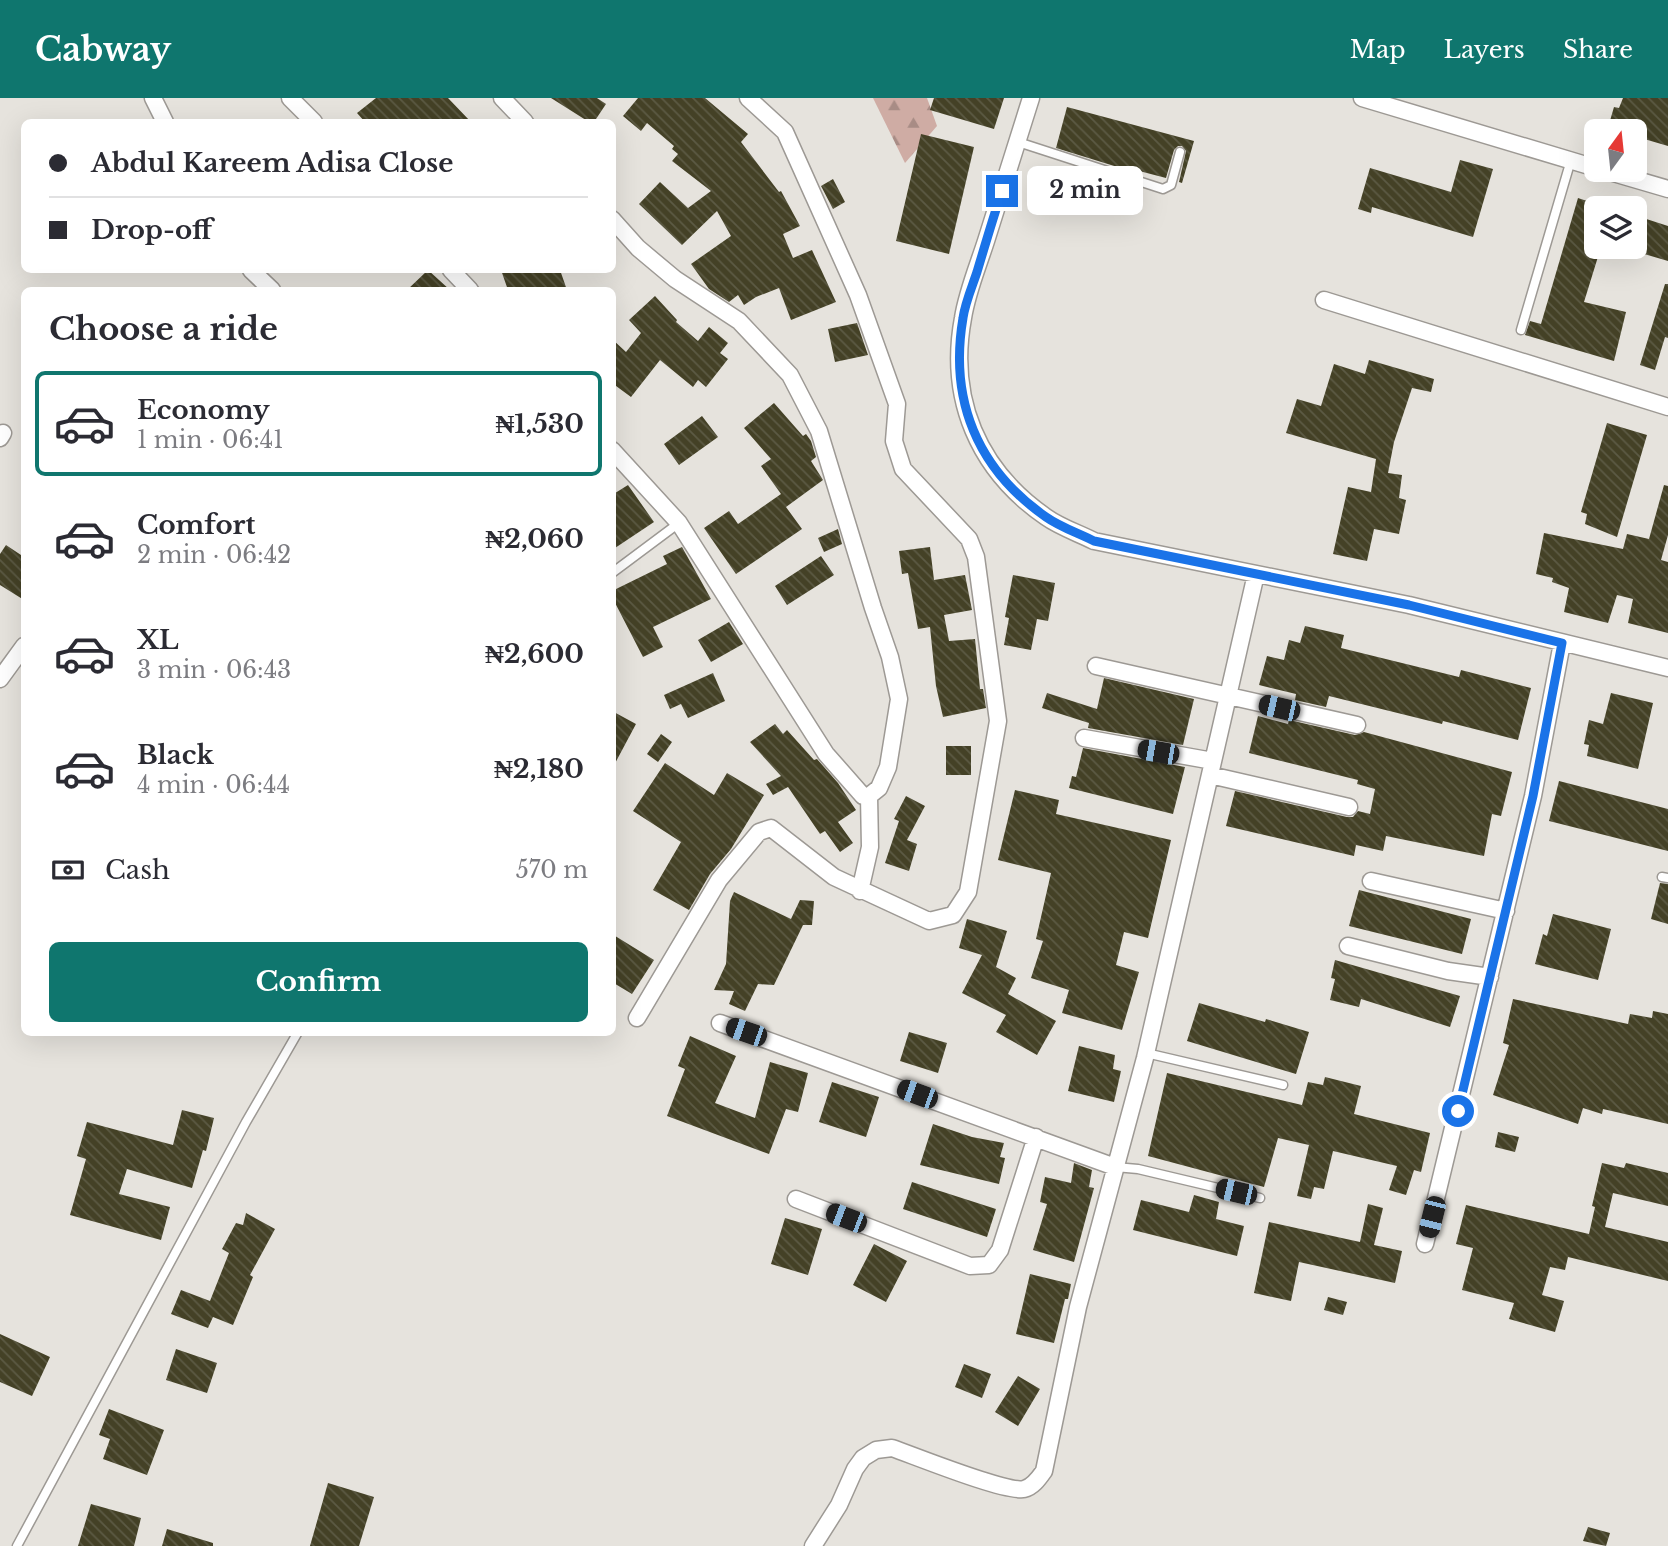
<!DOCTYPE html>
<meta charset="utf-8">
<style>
:root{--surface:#fff;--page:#f7f7f7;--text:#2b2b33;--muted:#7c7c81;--line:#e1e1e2;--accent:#0f766e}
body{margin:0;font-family:"Libre Baskerville",serif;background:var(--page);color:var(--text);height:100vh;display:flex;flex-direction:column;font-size:26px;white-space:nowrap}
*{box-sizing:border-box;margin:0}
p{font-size:23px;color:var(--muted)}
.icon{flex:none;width:38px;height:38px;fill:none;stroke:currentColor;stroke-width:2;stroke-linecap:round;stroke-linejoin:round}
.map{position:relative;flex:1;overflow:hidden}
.sheet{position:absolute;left:21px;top:189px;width:595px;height:749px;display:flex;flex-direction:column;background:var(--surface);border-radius:10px;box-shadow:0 7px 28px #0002}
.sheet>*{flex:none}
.hud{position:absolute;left:21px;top:21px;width:595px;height:154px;border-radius:10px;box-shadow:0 7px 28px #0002;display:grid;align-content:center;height:154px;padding:0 28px;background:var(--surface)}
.needle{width:46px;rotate:15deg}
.tools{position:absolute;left:1584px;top:21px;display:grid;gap:14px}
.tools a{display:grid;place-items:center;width:63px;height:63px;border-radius:10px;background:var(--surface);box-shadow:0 7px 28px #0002;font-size:35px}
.end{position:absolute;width:32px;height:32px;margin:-16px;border:9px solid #1a73e8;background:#fff;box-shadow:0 0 0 4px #fff}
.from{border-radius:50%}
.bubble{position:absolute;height:49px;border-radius:10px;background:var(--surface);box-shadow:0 7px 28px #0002;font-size:23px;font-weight:700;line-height:49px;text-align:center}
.car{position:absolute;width:21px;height:42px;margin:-21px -10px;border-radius:9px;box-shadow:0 0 5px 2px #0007;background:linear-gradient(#222 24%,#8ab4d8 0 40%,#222 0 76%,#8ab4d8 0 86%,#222 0)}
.hud b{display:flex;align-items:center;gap:24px;height:66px;font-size:26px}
.hud b+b{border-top:2px solid var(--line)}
.hud i{width:18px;height:18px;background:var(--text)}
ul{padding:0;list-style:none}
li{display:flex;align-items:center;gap:21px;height:105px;margin:0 14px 10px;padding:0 14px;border:4px solid transparent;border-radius:10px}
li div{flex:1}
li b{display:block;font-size:26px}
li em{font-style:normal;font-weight:700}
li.active{border-color:var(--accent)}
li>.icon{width:63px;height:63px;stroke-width:1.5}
h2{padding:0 28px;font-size:32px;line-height:84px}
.pay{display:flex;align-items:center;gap:18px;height:77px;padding:0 28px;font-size:26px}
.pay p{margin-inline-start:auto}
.action{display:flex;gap:14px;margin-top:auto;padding:14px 28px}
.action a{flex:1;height:80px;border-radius:10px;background:var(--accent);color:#fff;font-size:28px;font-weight:700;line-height:80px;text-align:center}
header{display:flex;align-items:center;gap:42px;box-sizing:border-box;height:98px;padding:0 35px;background:var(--accent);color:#fff}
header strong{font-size:33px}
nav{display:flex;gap:38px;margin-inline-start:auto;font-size:24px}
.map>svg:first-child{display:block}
.forest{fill:url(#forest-firs)}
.building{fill:url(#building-back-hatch)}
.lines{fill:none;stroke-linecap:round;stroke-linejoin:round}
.service-casing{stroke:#9d9994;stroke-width:11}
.minor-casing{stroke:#9d9994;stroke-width:19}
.service{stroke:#fff;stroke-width:8}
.minor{stroke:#fff;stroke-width:16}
.route{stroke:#1a73e8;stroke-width:9}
</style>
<header>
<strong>Cabway</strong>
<nav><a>Map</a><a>Layers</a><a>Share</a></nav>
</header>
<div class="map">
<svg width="1668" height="1448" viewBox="0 0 1668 1448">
<defs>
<pattern id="forest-firs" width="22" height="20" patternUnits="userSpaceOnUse" patternTransform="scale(1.75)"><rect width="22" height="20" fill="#cfaca4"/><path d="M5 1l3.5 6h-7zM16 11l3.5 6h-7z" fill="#a88c85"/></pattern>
<pattern id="building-back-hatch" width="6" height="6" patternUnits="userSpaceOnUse" patternTransform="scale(1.75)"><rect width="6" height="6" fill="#444126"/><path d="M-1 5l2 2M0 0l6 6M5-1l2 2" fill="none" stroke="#5c5a44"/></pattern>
</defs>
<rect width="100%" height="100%" fill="#e6e3dd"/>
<!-- forest -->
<path class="forest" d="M873,0H927L937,28L905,65Z"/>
<!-- building -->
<path class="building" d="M376,0H448L471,24H365L357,15Z
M551,0H597L606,6L594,24H589Z
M638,0H705L748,36L741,44L779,94L781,93L800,128L783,136L793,160L812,152L836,204L791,222L779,190L756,199L744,207L738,197L729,204L709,191L691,166L731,138L717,113L682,147L639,106L660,84L688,110L711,93L672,63L678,56L672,51L674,48L647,25L641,33L623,18Z
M934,0H1004L994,31L930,12Z
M1623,0H1668V48L1634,38V33H1607L1614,9L1619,10Z
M1067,9L1194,43L1182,85L1179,84L1186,53L1182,48H1178L1174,52L1166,80L1124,69V71L1056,50Z
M921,36L974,49L949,156L896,143Z
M1460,62L1493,71L1473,139L1372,109L1371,115L1358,111L1370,70L1451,94Z
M833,81L845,104L833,111L821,88Z
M1578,100L1596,106V149H1601L1584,204L1626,214L1614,263L1525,237L1530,223L1541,226Z
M1634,117L1668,128V163L1634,153Z
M428,172L450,192H407Z
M501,172H560L567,192H508Z
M1665,186H1668V240L1665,239L1655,272L1640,267Z
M655,198L677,222L676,224L698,243L709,229L728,245L720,255L728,261L706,289L698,282L693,289L660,262L631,299L612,285V241L626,254L641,235L629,222Z
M857,225L868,257L835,264L828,231Z
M1369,262L1434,281L1431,294L1412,290L1394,344L1388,375L1402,377L1399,400L1406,402L1399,436L1374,431L1367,463L1333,456L1348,389L1371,394L1376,361L1286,335L1297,301L1321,308L1334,266L1365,276Z
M774,305L803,338L806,336L811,343L816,359L811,363L823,382L786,409L802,431L736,476L704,430L729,413L738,426L781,396L761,368L771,361L744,330Z
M702,318L718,339L679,367L664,346Z
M1607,325L1647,337L1617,439L1585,426L1587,416L1581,414Z
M628,387L654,424L612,452V397Z
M1664,387L1668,388V437L1661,462L1668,464V535L1628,525L1633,501L1617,497L1608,525L1564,514L1569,490L1552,484L1553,480L1536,476L1544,435L1623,451L1627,436L1649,441Z
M838,431L842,446L824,454L818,440Z
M6,447L24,459V502L0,487V456Z
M682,449L711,501L653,529L663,549L643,559L612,499V493L667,466L663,458Z
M930,449L934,482L965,477L972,512L944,517L949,543L975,541L980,591H983L986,610L943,619L936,588L930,529L918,531L908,475L902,476L899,453Z
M821,458L834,477L787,507L775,488Z
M1013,477L1055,485L1048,523L1037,521L1031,552L1004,547L1009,520L1005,519Z
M729,524L743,546L711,564L698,542Z
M1305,528L1344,537L1341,550L1459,579L1461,572L1531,590L1518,642L1443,623L1442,626L1329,598L1326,609L1295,602L1296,596L1259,587L1267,558L1284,562L1289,542L1300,545Z
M713,575L725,603L688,620L681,606L670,611L664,597Z
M1104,580L1194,601L1183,647L1088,630L1089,625L1042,610L1047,595L1097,611Z
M1611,595L1653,605L1638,671L1587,658L1589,647L1584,646L1589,622L1603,626Z
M612,613L636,626L612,671Z
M1258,618L1288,626L1289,622L1355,637L1364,634L1512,674L1501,718L1492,716L1484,758L1386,738L1383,753L1356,747L1354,758L1226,728L1235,693L1347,719H1353L1358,713L1370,716L1375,691L1357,686L1358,682L1249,655Z
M775,626L783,636L787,632L814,662L817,661L838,685L856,712L838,724L853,745L840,754L825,733L820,736L788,689L773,697L766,686L781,678L750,644Z
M661,636L672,644L658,664L647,656Z
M946,648H971V677H946Z
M1083,650L1185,669L1173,716L1069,690L1072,678L1076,679Z
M665,665L714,697L727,675L764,697L731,751L710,776L689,812L653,792L681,744L633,713Z
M1559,683L1668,711V753L1549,723Z
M1015,692L1059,702L1056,716L1171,742L1148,840L1124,834L1116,867L1139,874L1122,932L1062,915L1069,892L1031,880L1043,843L1036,841L1051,775L998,762Z
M906,698L925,708L907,742L917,746L909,773L885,765L899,723L894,721Z
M1660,785L1668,786V826L1651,821Z
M1359,792L1471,821L1462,856L1349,828Z
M734,794L791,821L800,802L814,803L812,827H803L774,887L758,886L745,913L729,906L734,893L714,892L726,866L730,803Z
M1553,816L1611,831L1598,882L1535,866L1543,836L1547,838Z
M967,821L1007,833L996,869L1016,880L1008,896L1056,923L1037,957L996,934L1006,917L962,895L982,857L959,850Z
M612,836L654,862L632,896L612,884Z
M1335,862L1460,898L1450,929L1361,901L1359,909L1330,902L1335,881L1331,880Z
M1513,901L1628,926L1630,916L1652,920L1653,913L1668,916V1026L1603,1011L1602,1016L1583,1010L1578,1026L1493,997L1509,947L1503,945Z
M1199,905L1265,924L1266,921L1309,934L1296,976L1187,943Z
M909,934L947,945L938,975L900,963Z
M690,938L736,958L715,1005L755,1020L770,964L808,975L798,1014L786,1011L769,1056L667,1018L685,971L678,968Z
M1079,948L1115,957L1113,971L1121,973L1114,1004L1068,993Z
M1167,975L1302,1007L1308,984L1323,987L1325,979L1361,988L1354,1016L1430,1035L1421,1074L1414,1072L1406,1097L1389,1092L1397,1068L1333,1053L1324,1091L1314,1089L1311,1101L1297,1098L1309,1047L1278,1040L1264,1089L1148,1058Z
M832,984L879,999L866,1039L819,1024Z
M182,1012L214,1020L206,1053L203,1052L192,1090L127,1071L119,1096L170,1109L161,1142L70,1117L86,1061L77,1058L87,1024L173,1047Z
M933,1026L972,1039L1004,1045L1000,1059L1005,1060L999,1086L920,1067Z
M1498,1034L1519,1039L1515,1054L1495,1049Z
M1074,1065L1092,1072L1089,1089L1094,1090L1074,1164L1033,1152L1047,1106L1040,1104L1045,1079L1071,1085Z
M1602,1065L1624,1070L1626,1065L1668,1075V1108L1613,1095L1605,1129L1668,1144V1183L1568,1159L1565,1172L1550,1169L1542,1197L1564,1203L1555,1234L1509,1221L1514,1205L1462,1192L1473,1150L1456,1146L1466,1107L1589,1136L1595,1109L1592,1108Z
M912,1084L996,1111L987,1139L903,1111Z
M1194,1097L1219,1104L1216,1121L1244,1128L1237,1158L1133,1132L1141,1102L1189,1114Z
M1368,1106L1383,1110L1374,1147L1402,1153L1395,1185L1299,1164L1291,1203L1254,1195L1269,1124L1360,1144Z
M246,1115L275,1131L250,1177L253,1179L233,1227L213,1219L208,1230L171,1216L181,1192L210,1203L229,1155L222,1151L236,1125L243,1127Z
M785,1120L822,1131L808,1177L771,1166Z
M874,1146L907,1163L886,1204L853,1187Z
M1030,1176L1071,1186L1068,1201H1065L1054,1245L1016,1236Z
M1328,1199L1347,1204L1343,1217L1324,1212Z
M0,1236L50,1259L32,1298L0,1284Z
M176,1251L217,1265L207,1295L166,1282Z
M964,1266L991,1276L982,1300L955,1289Z
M1018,1278L1040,1291L1018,1328L995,1314Z
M109,1311L164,1332L147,1377L103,1361L110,1341L99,1337Z
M328,1385L374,1399L359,1448H310Z
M91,1406L141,1420L134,1448H78Z
M1588,1429L1610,1435L1606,1448L1583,1443Z
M167,1431L213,1445V1448H162Z"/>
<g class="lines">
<defs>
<path id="service" d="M1018,44L1163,91L1171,87L1180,54
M1521,232L1571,62
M612,475L679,425
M1662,779L1668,780
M1146,955L1283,987
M1115,1069L1138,1071L1260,1100
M17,1448L246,1024L298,934"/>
<path id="minor" d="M153,0L165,24
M290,0L314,24
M502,0L525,24
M1031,0C1016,48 1001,95 986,143C978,168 967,194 963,220C948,301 978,372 1046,419C1060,429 1078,435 1094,443L1409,507L1668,570
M1362,0L1596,70
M1603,72L1668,91
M612,121L638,150L675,181L739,223L790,277L819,333L873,510L890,559L899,601L888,669L879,690L869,698H863L826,656L679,425L612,352
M251,172L272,192
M451,172L470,192
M1324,202L1668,309
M0,340L3,335
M1096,568L1357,627
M0,581L24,548
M1084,640L1213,663
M1210,677L1349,709
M1371,783L1506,813
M860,793L870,749L869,698
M1348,848L1448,873L1490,879
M637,920L719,782L759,734L771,730L834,779L929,823L953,817L968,794L998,623L976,459L969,441L903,371L894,343L897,306L858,197L785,34L748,0
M720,925L1115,1069
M796,1101L970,1168L989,1167L1000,1152L1036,1039
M1425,1146L1533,698L1562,545
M813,1448L839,1407L855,1371L863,1360L876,1352L892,1350C915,1358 1006,1395 1024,1391C1033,1389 1039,1380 1044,1373L1078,1209L1145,960L1256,476"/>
</defs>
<!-- service casing -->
<use href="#service" class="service-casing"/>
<!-- minor casing -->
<use href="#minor" class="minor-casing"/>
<!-- service -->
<use href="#service" class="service"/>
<!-- minor -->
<use href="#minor" class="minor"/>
</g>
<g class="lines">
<!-- route -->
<path class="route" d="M1002,93C993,120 985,147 977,174C972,189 965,205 963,220C949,302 977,371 1046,419C1060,429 1078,435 1094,443L1409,507L1562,545L1533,698L1458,1013"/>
</g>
</svg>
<div class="tools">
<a><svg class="needle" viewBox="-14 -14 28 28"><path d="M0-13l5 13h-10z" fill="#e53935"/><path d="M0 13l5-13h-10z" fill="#7c7c81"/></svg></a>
<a><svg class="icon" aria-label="layers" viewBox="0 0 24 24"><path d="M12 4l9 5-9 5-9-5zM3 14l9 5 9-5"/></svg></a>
</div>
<i class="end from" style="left:1458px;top:1013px"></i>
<i class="end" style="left:1002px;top:93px"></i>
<div class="bubble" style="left:1027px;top:68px;width:116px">2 min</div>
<i class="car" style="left:1279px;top:610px;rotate:283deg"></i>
<i class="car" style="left:1158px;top:654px;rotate:280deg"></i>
<i class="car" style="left:746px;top:934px;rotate:289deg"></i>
<i class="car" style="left:917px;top:996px;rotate:290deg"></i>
<i class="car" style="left:1236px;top:1094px;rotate:283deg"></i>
<i class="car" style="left:1432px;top:1119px;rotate:194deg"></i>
<i class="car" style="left:846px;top:1120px;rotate:291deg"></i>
<div class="hud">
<b><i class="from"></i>Abdul Kareem Adisa Close</b>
<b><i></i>Drop-off</b>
</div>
<section class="sheet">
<h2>Choose a ride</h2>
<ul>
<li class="active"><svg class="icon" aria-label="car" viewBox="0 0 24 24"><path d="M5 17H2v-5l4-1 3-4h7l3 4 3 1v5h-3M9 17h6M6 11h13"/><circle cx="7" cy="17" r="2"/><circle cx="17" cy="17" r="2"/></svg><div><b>Economy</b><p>1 min · 06:41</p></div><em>₦1,530</em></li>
<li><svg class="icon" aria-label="car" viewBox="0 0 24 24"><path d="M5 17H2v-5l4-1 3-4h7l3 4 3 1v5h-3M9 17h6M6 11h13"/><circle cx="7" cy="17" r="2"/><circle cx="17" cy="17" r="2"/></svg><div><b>Comfort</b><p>2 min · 06:42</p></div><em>₦2,060</em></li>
<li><svg class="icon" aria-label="car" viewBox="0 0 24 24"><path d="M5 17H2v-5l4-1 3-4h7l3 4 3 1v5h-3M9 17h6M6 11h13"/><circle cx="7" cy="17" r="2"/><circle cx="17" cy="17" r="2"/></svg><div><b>XL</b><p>3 min · 06:43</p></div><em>₦2,600</em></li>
<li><svg class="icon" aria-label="car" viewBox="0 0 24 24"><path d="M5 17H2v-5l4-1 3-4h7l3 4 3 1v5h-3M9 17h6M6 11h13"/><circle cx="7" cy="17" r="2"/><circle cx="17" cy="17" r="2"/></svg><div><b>Black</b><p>4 min · 06:44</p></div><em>₦2,180</em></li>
</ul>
<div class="pay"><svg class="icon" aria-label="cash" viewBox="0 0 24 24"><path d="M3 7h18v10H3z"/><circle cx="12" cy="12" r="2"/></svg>Cash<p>570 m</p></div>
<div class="action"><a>Confirm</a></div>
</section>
</div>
